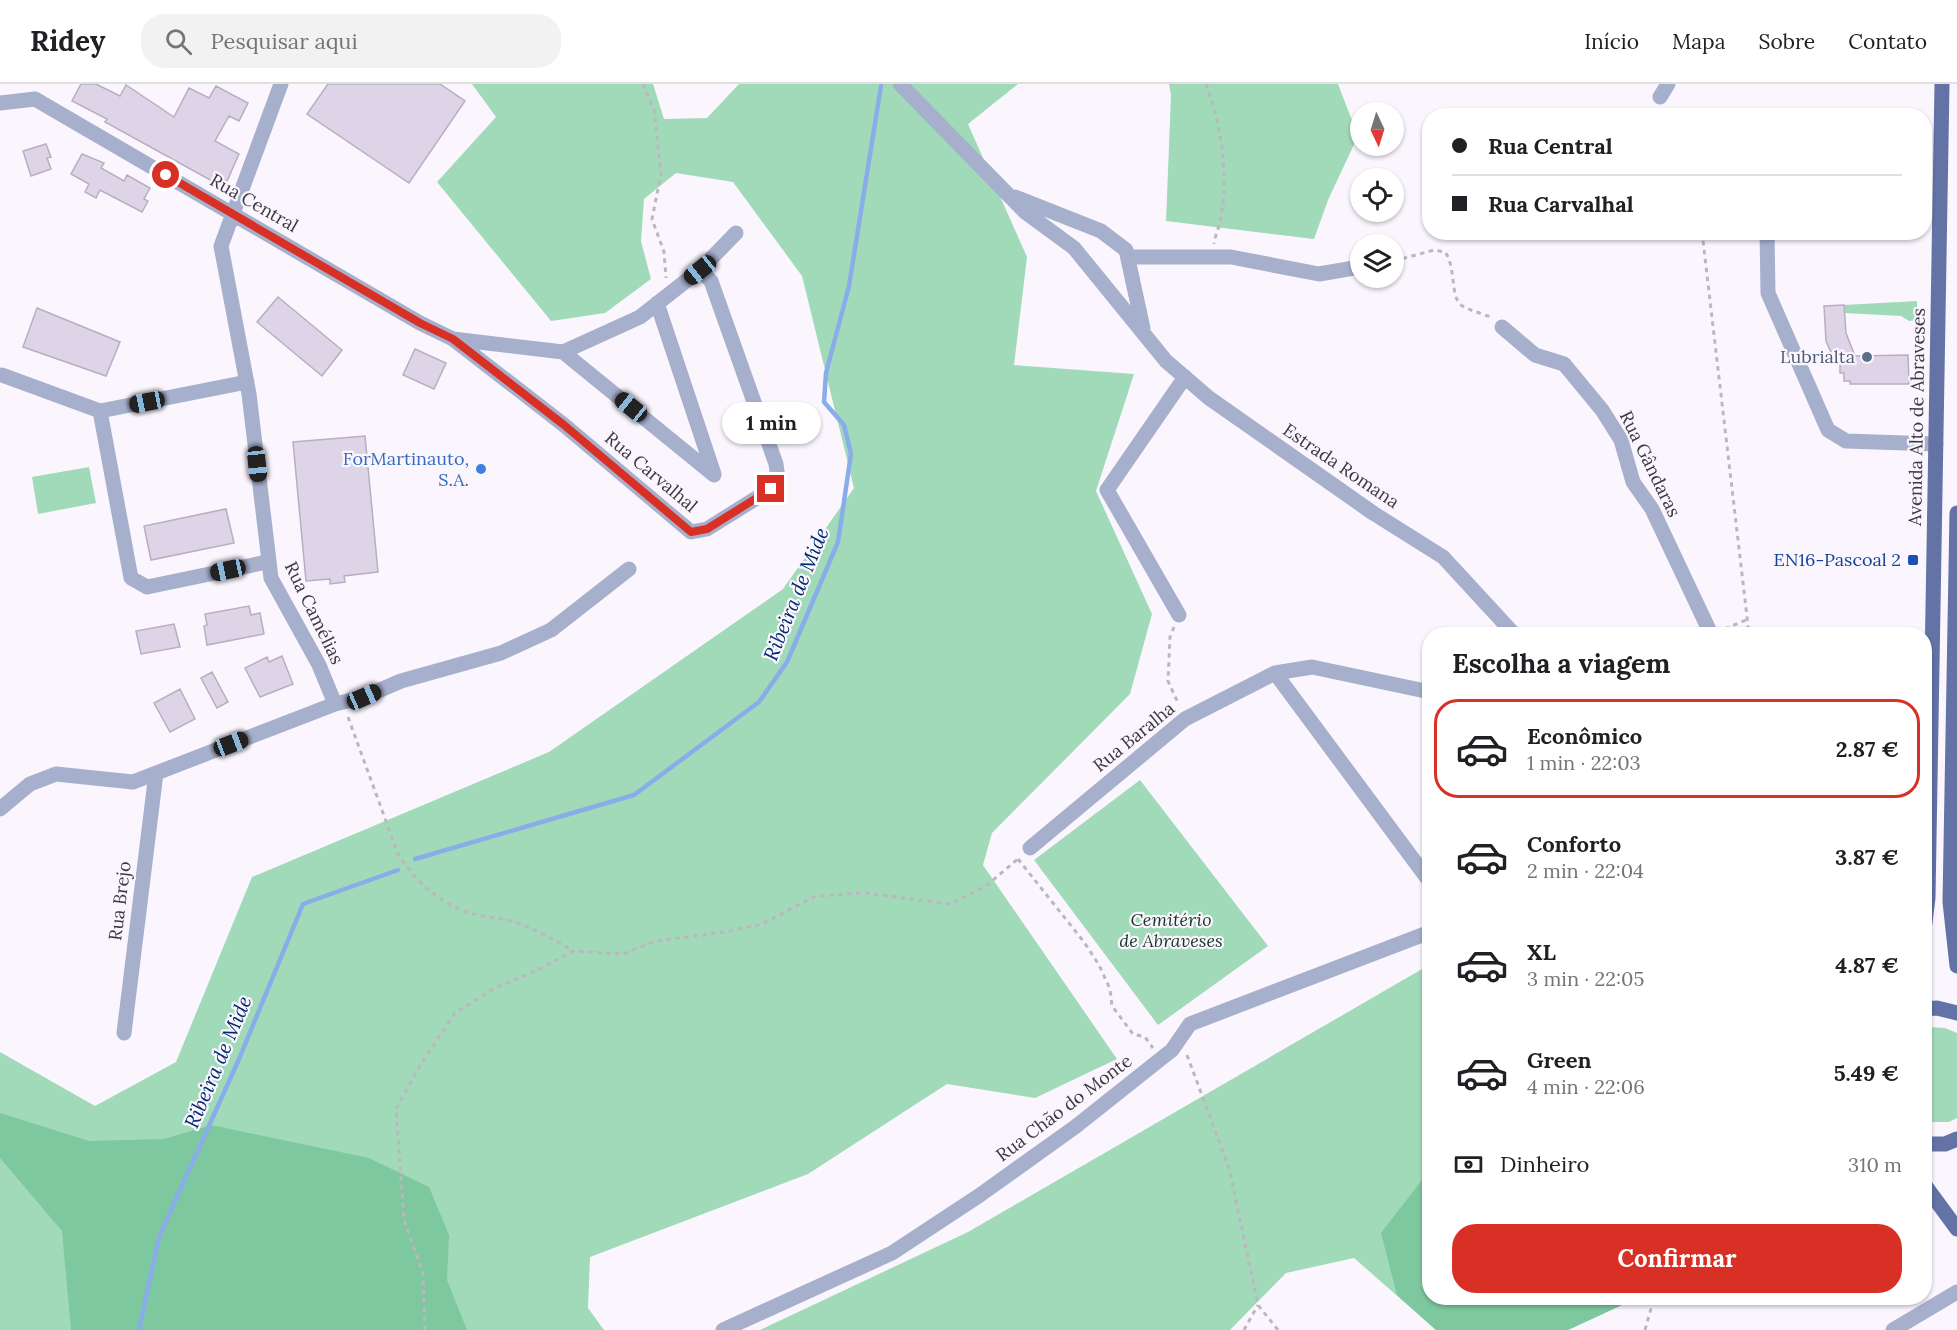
<!DOCTYPE html>
<html lang="pt">
<meta charset="utf-8">
<style>
:root{--surface:#fff;--page:#f2f2f2;--text:#202124;--muted:#757577;--line:#e0e0e0;--accent:#d93025}
body{margin:0;font-family:Lora,serif;background:var(--page);color:var(--text);height:100vh;display:flex;flex-direction:column;font-size:22px;white-space:nowrap}
*{box-sizing:border-box;margin:0}
p{font-size:20px;color:var(--muted)}
.icon{flex:none;width:33px;height:33px;fill:none;stroke:currentColor;stroke-width:2;stroke-linecap:round;stroke-linejoin:round}
.map{position:relative;flex:1;overflow:hidden}
.panel{position:absolute;left:1422px;top:543px;width:510px;height:678px;display:flex;flex-direction:column;background:var(--surface);border-radius:24px;box-shadow:0 2px 4px #0004}
.panel>*{flex:none}
.top-card{position:absolute;left:1422px;top:24px;width:510px;height:132px;border-radius:24px;box-shadow:0 2px 4px #0004;display:grid;align-content:center;height:132px;padding:0 30px;background:var(--surface)}
.needle{width:39px;rotate:176deg}
.tools{position:absolute;left:1350px;top:18px;display:grid;gap:12px}
.tools a{display:grid;place-items:center;width:54px;height:54px;border-radius:50%;background:var(--surface);box-shadow:0 2px 4px #0004;font-size:30px}
.end{position:absolute;width:27px;height:27px;margin:-14px;border:8px solid #d93025;background:#fff;box-shadow:0 0 0 3px #fff}
.from{border-radius:50%}
.bubble{position:absolute;height:42px;border-radius:21px;background:var(--surface);box-shadow:0 2px 4px #0004;font-size:20px;font-weight:800;line-height:42px;text-align:center}
.car{position:absolute;width:18px;height:36px;margin:-18px -9px;border-radius:8px;box-shadow:0 0 4px 2px #0007;background:linear-gradient(#222 24%,#8ab4d8 0 40%,#222 0 76%,#8ab4d8 0 86%,#222 0)}
.top-card b{display:flex;align-items:center;gap:21px;height:57px;font-size:22px}
.top-card b+b{border-top:2px solid var(--line)}
.top-card i{width:15px;height:15px;background:var(--text)}
ul{padding:0;list-style:none}
li{display:flex;align-items:center;gap:18px;height:99px;margin:0 12px 9px;padding:0 18px;border:3px solid transparent;border-radius:24px}
li div{flex:1}
li b{display:block;font-size:22px}
li em{font-style:normal;font-weight:800}
li.current{border-color:var(--accent)}
li>.icon{width:54px;height:54px;stroke-width:1.5}
h2{padding:0 30px;font-size:27px;line-height:72px}
.pay{display:flex;align-items:center;gap:15px;height:66px;padding:0 30px;font-size:22px}
.pay p{margin-inline-start:auto}
.primary-button{display:flex;gap:12px;margin-top:auto;padding:12px 30px}
.primary-button a{flex:1;height:69px;border-radius:24px;background:var(--accent);color:#fff;font-size:24px;font-weight:800;line-height:69px;text-align:center}
header{display:flex;align-items:center;gap:36px;box-sizing:border-box;height:84px;padding:0 30px;background:var(--surface);border-bottom:2px solid var(--line)}
header strong{font-size:28px}
nav{display:flex;gap:33px;margin-inline-start:auto;font-size:21px}
.search{width:420px;height:54px;background:var(--page);display:flex;align-items:center;gap:15px;box-sizing:border-box;padding:0 21px;border-radius:24px;color:var(--muted);font-size:22px}
.map>svg:first-child{display:block}
.green{fill:#a1dab9}
.forest{fill:#7dc89f}
.lines{fill:none;stroke-linecap:round;stroke-linejoin:round}
.stream{stroke:#89ade9;stroke-width:4.5}
.building{fill:#ddd4e7;stroke:#b7aec1;stroke-width:1.5}
.path{stroke:#bcb7bf;stroke-width:3;stroke-dasharray:4.5 4.5;stroke-linecap:butt}
.minor{stroke:#a6b0cd;stroke-width:15}
.tertiary{stroke:#a6b0cd;stroke-width:15}
.primary{stroke:#6373a6;stroke-width:15}
.route{stroke:#d93025;stroke-width:8}
.service-dot{fill:#5c6f8a;stroke:#fbf6fe;stroke-width:2}
.shop-dot{fill:#3f7fe0;stroke:#fbf6fe;stroke-width:2}
.transit-dot{fill:#1a4fb4;stroke:#fbf6fe;stroke-width:2}
.labels{text-anchor:middle;stroke-width:4.5;stroke-linejoin:round;paint-order:stroke}
.street-label{font-size:18px;fill:#3d3940;stroke:#fbf6fe}
.service-label{font-size:18px;fill:#4e5e75;stroke:#fbf6fe;text-anchor:end}
.shop-label{font-size:18px;fill:#366cbe;stroke:#fbf6fe;text-anchor:end}
.transit-label{font-size:18px;fill:#164399;stroke:#fbf6fe;text-anchor:end}
.park-label{font-size:18px;font-style:italic;fill:#173927;stroke:#fbf6fe}
.water-label{font-size:20px;font-style:italic;fill:#002a6e;stroke:#fbf6fe}
</style>
<header>
<strong>Ridey</strong>
<div class="search"><svg class="icon" aria-label="search" viewBox="0 0 24 24"><circle cx="10" cy="10" r="6"/><path d="M15 15l6 6"/></svg>Pesquisar aqui</div>
<nav><a>Início</a><a>Mapa</a><a>Sobre</a><a>Contato</a></nav>
</header>
<div class="map">
<svg width="1957" height="1246" viewBox="0 0 1957 1246">
<rect width="100%" height="100%" fill="#fbf6fe"/>
<!-- green -->
<path class="green" d="M472,0H653L664,35L707,34L739,0H1018L968,40L1027,173L1014,281L1134,290L1096,407L1152,530L1130,610L992,749L983,781L1117,975L1035,1014L947,1000L808,1090L590,1173L588,1224L604,1246H0V968L95,1022L176,978L252,793L549,668L783,505L854,404L802,192L733,98L676,89L644,115L641,157L651,195L605,229L551,237L437,98L496,33Z
M1169,0H1338L1358,52L1328,116L1314,155L1166,137L1171,11Z
M1917,217V236L1909,237L1901,232L1844,229V221Z
M89,383L96,419L38,430L32,393Z
M1140,696L1268,862L1158,941L1034,776Z
M1429,881L1430,1214H1637L1568,1246H1436L1354,1174L1286,1189L1230,1246H760L968,1148Z
M1930,943L1945,944L1957,949V1034L1949,1038H1924L1925,945Z"/>
<!-- forest -->
<path class="forest" d="M0,1029L89,1057L164,1055L211,1041L369,1074L429,1103L449,1151L447,1196L467,1246H71L62,1147L0,1074Z
M1429,1087L1430,1214H1637L1568,1246H1436L1397,1211L1381,1149Z"/>
<g class="lines">
<!-- stream -->
<path class="stream" d="M415,775L634,711L759,618L787,578L838,458L851,370L844,341L824,318L826,289L849,202L881,2
M139,1246L159,1153L239,975L303,820L398,786"/>
</g>
<!-- building -->
<path class="building" d="M81,0H96L120,12L126,1L174,33L189,4L209,14L216,2L248,19L239,37L229,32L215,57L239,70L227,97L224,96L221,102L105,38L107,35L72,17Z
M328,0H440L465,17L409,99L307,30Z
M46,60L51,73L47,74L51,85L31,92L23,67Z
M82,70L104,79L101,84L124,97L127,91L150,104L144,115L148,117L142,128L100,106L96,114L85,108L89,100L71,90Z
M278,213L342,266L322,292L257,238Z
M1844,221L1846,249L1855,272L1908,271L1909,300H1850V297H1844V289H1840V275H1834L1826,257L1824,222Z
M37,224L120,258L106,292L23,263Z
M415,265L446,279L434,305L403,291Z
M365,352L378,488L344,492L345,498L330,500V495L306,497L293,358Z
M226,425L234,459L151,476L144,442Z
M249,522L251,531L260,529L264,550L207,561L204,542L207,541L205,530Z
M174,540L180,563L141,570L136,547Z
M282,572L293,600L260,613L245,584L267,573L269,578Z
M212,588L228,618L217,624L201,594Z
M180,605L195,635L170,648L154,619Z"/>
<g class="lines">
<!-- path -->
<path class="path" d="M643,0L654,26L661,90L652,135L664,168L666,194
M1206,0C1221,43 1229,88 1221,133C1220,142 1215,151 1214,160
M1702,148L1749,550
M1394,177L1434,166L1445,168C1456,182 1450,212 1461,221C1470,227 1482,229 1492,234
M1174,543L1170,553L1168,597L1179,621
M1725,545L1748,535
M1907,550L1913,549
M348,633L398,770C416,799 444,823 477,831C489,834 502,834 514,838C535,844 554,856 573,867
M1018,775L1084,858L1099,881L1110,905L1112,922L1133,950L1145,953L1153,964
M1187,971L1229,1084L1258,1221L1278,1246
M425,1246L423,1189L404,1136L396,1025L421,980L455,929L495,904L538,886L573,867L623,870L656,857L725,848L762,840L816,812L865,809L950,820L986,802L1019,774
M1244,1246L1258,1221
M1645,1246L1654,1214"/>
<!-- minor -->
<path class="minor" d="M1660,13L1668,0
M0,19L35,15L420,239L453,255L564,341L691,448L707,445L771,405L778,395L776,380L711,197L700,186L640,233L563,268L453,255
M1767,148L1768,209L1828,346L1846,357L1936,360
M1128,173H1231L1319,190L1360,183
M700,186L736,149
M657,219L714,390
M1502,243L1535,271L1564,280L1602,326L1621,356L1633,398L1652,425L1711,550
M563,268L714,391
M2,291L100,327
M247,298L100,327L131,494L147,503L267,478
M1179,531L1107,406L1185,293
M1275,589L1430,798
M335,620L364,613L401,597L501,569L551,546L629,485
M0,725L30,700L56,690L133,698L335,620L319,581L271,494L249,310L221,162L281,0
M1030,764L1185,635L1275,589L1312,583L1430,608
M124,949L156,689
M723,1246L892,1169L980,1111L1075,1043L1172,966L1190,940L1430,848
M1893,1246L1957,1208"/>
<!-- tertiary -->
<path class="tertiary" d="M900,0L1025,128L1074,164L1166,277L1209,314L1373,429L1443,473L1514,550
M1015,113L1101,147L1126,166L1143,244"/>
<!-- primary -->
<path class="primary" d="M1957,429L1950,818L1957,882
M1924,846L1928,814L1942,0
M1924,925L1937,924L1957,929
M1924,1060H1945L1957,1055
M1924,1100L1957,1145"/>
</g>
<g class="lines">
<!-- route -->
<path class="route" d="M166,91L420,239L453,255L564,341L691,448L707,445L771,405"/>
</g>
<!-- markers -->
<circle class="service-dot" cx="1867" cy="273" r="6"/>
<circle class="shop-dot" cx="481" cy="385" r="6"/>
<rect class="transit-dot" x="1907" y="470" width="12" height="12" rx="3"/>
<g class="labels">
<!-- street labels -->
<g class="street-label">
<text transform="translate(254 119) rotate(30)" y="6">Rua Central</text>
<text transform="translate(1917 333) rotate(-89)" y="6">Avenida Alto de Abraveses</text>
<text transform="translate(1650 380) rotate(64)" y="6">Rua Gândaras</text>
<text transform="translate(1341 382) rotate(34)" y="6">Estrada Romana</text>
<text transform="translate(651 388) rotate(40)" y="6">Rua Carvalhal</text>
<text transform="translate(314 529) rotate(64)" y="6">Rua Camélias</text>
<text transform="translate(1134 653) rotate(-39)" y="6">Rua Baralha</text>
<text transform="translate(120 817) rotate(-83)" y="6">Rua Brejo</text>
<text transform="translate(1064 1024) rotate(-37)" y="6">Rua Chão do Monte</text>
</g>
<!-- service labels -->
<g class="service-label">
<text x="1855" y="279">Lubrialta</text>
</g>
<!-- shop labels -->
<g class="shop-label">
<text x="469" y="381">ForMartinauto,<tspan x="469" dy="21">S.A.</tspan></text>
</g>
<!-- transit labels -->
<g class="transit-label">
<text x="1901" y="482">EN16-Pascoal 2</text>
</g>
<!-- park labels -->
<g class="park-label">
<text x="1171" y="842">Cemitério<tspan x="1171" dy="21">de Abraveses</tspan></text>
</g>
<!-- water labels -->
<g class="water-label">
<text transform="translate(796 510) rotate(-68)" y="7">Ribeira de Mide</text>
<text transform="translate(218 978) rotate(-67)" y="7">Ribeira de Mide</text>
</g>
</g>
</svg>
<div class="tools">
<a><svg class="needle" viewBox="-14 -14 28 28"><path d="M0-13l5 13h-10z" fill="#e53935"/><path d="M0 13l5-13h-10z" fill="#757577"/></svg></a>
<a><svg class="icon" aria-label="locate" viewBox="0 0 24 24"><circle cx="12" cy="12" r="6"/><path d="M12 2v4M12 18v4M2 12h4M18 12h4"/></svg></a>
<a><svg class="icon" aria-label="layers" viewBox="0 0 24 24"><path d="M12 4l9 5-9 5-9-5zM3 14l9 5 9-5"/></svg></a>
</div>
<i class="end from" style="left:166px;top:91px"></i>
<i class="end" style="left:771px;top:405px"></i>
<div class="bubble" style="left:722px;top:318px;width:99px">1 min</div>
<i class="car" style="left:700px;top:186px;rotate:231deg"></i>
<i class="car" style="left:147px;top:318px;rotate:259deg"></i>
<i class="car" style="left:631px;top:323px;rotate:309deg"></i>
<i class="car" style="left:257px;top:380px;rotate:174deg"></i>
<i class="car" style="left:228px;top:486px;rotate:258deg"></i>
<i class="car" style="left:364px;top:613px;rotate:66deg"></i>
<i class="car" style="left:231px;top:660px;rotate:69deg"></i>
<div class="top-card">
<b><i class="from"></i>Rua Central</b>
<b><i></i>Rua Carvalhal</b>
</div>
<section class="panel">
<h2>Escolha a viagem</h2>
<ul>
<li class="current"><svg class="icon" aria-label="car" viewBox="0 0 24 24"><path d="M5 17H2v-5l4-1 3-4h7l3 4 3 1v5h-3M9 17h6M6 11h13"/><circle cx="7" cy="17" r="2"/><circle cx="17" cy="17" r="2"/></svg><div><b>Econômico</b><p>1 min · 22:03</p></div><em>2.87 €</em></li>
<li><svg class="icon" aria-label="car" viewBox="0 0 24 24"><path d="M5 17H2v-5l4-1 3-4h7l3 4 3 1v5h-3M9 17h6M6 11h13"/><circle cx="7" cy="17" r="2"/><circle cx="17" cy="17" r="2"/></svg><div><b>Conforto</b><p>2 min · 22:04</p></div><em>3.87 €</em></li>
<li><svg class="icon" aria-label="car" viewBox="0 0 24 24"><path d="M5 17H2v-5l4-1 3-4h7l3 4 3 1v5h-3M9 17h6M6 11h13"/><circle cx="7" cy="17" r="2"/><circle cx="17" cy="17" r="2"/></svg><div><b>XL</b><p>3 min · 22:05</p></div><em>4.87 €</em></li>
<li><svg class="icon" aria-label="car" viewBox="0 0 24 24"><path d="M5 17H2v-5l4-1 3-4h7l3 4 3 1v5h-3M9 17h6M6 11h13"/><circle cx="7" cy="17" r="2"/><circle cx="17" cy="17" r="2"/></svg><div><b>Green</b><p>4 min · 22:06</p></div><em>5.49 €</em></li>
</ul>
<div class="pay"><svg class="icon" aria-label="cash" viewBox="0 0 24 24"><path d="M3 7h18v10H3z"/><circle cx="12" cy="12" r="2"/></svg>Dinheiro<p>310 m</p></div>
<div class="primary-button"><a>Confirmar</a></div>
</section>
</div>
